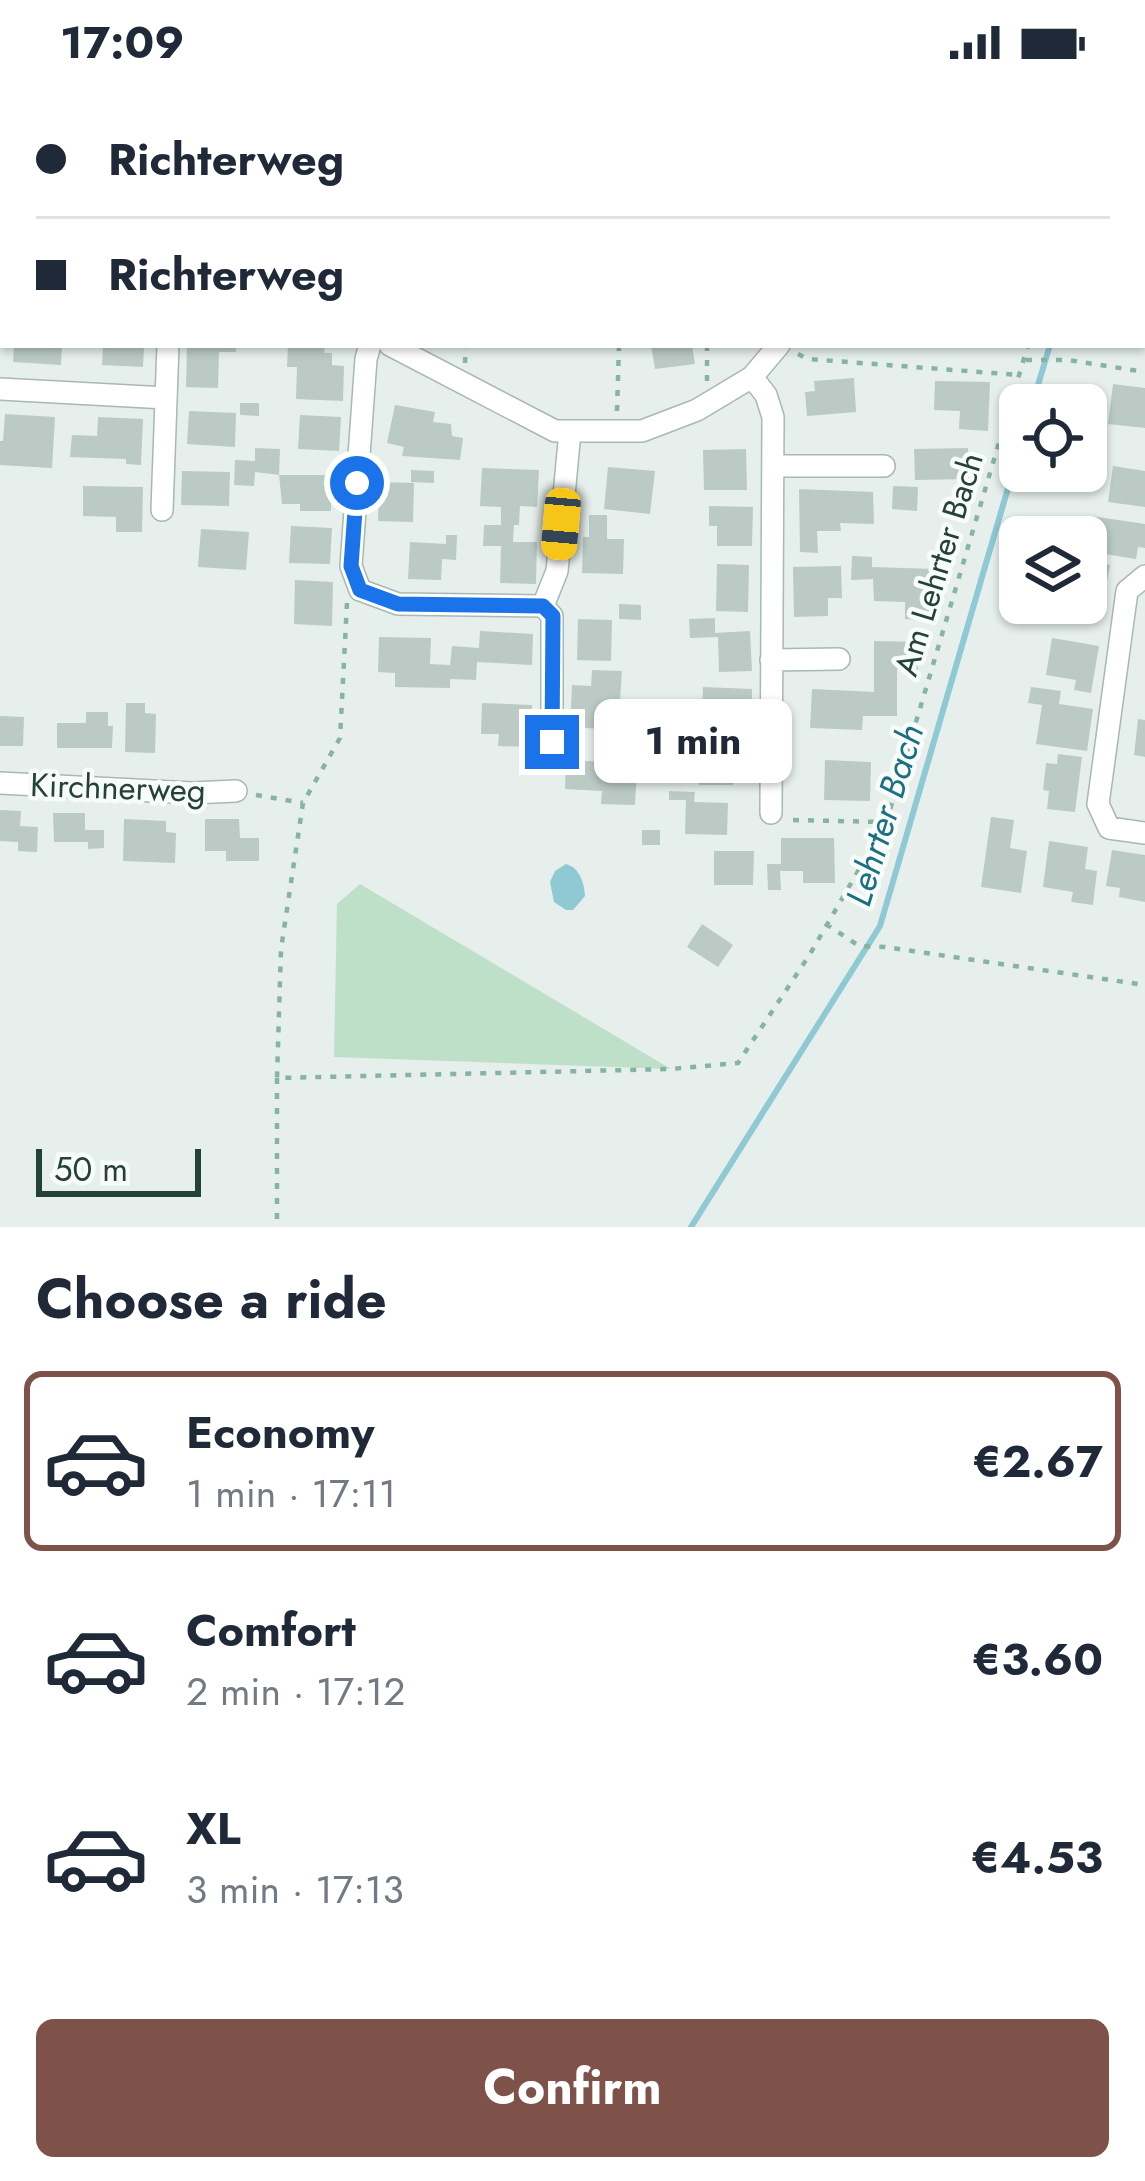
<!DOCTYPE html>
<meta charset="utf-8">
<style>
:root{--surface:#fff;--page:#f6f6f7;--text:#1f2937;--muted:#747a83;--line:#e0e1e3;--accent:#7f5249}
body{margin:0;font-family:Jost,sans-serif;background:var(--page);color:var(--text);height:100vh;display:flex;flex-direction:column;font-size:45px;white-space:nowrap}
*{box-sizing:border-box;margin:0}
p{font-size:39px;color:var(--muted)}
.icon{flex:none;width:66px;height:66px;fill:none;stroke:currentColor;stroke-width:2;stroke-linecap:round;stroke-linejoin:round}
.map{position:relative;height:1143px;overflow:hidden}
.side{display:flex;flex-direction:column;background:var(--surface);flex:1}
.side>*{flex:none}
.hud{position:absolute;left:0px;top:0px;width:1146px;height:264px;box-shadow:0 3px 9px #0004;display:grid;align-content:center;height:264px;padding:0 36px;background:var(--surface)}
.tools{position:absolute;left:999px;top:300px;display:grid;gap:24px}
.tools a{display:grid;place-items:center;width:108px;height:108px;border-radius:18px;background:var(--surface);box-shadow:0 3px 9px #0004;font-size:60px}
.scale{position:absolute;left:36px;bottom:30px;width:165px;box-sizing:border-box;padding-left:12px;border:6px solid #24423a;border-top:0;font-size:33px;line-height:42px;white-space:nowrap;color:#24423a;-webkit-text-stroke:9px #f7fbf9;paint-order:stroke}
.end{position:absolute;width:54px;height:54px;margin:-27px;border:15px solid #1a73e8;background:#fff;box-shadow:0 0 0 6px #fff}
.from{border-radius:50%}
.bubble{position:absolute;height:84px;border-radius:18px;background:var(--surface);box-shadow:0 3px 9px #0004;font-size:39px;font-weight:700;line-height:84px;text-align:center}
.car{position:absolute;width:36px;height:72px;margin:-36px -18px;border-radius:15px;box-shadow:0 0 9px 3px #0007;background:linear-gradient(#f5c518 24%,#345 0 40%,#f5c518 0 76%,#345 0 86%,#f5c518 0)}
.hud b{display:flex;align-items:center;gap:42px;height:114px;font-size:45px}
.hud b+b{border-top:3px solid var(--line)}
.hud i{width:30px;height:30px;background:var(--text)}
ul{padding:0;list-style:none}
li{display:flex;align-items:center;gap:36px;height:180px;margin:0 24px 18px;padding:0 12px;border:6px solid transparent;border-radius:18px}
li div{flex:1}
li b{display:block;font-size:45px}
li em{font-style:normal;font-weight:700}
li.selected{border-color:var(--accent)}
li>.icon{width:108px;height:108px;stroke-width:1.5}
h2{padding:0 36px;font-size:54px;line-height:144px}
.cta{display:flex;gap:24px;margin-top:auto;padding:24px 36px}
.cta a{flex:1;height:138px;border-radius:18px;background:var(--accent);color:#fff;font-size:48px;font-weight:700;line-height:138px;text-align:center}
.status{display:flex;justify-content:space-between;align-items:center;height:84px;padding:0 60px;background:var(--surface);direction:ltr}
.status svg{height:33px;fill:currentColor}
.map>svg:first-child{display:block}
.green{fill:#bfe0c8}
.water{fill:#8ec9d4}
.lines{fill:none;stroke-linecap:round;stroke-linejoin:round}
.stream{stroke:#8ec9d4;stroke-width:6}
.building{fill:#bbcac4}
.minor-casing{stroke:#a8b8b2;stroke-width:24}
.path{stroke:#86b3a5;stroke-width:4.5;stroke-dasharray:6 9;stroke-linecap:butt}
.minor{stroke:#fff;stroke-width:21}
.route{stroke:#1a73e8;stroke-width:15}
.labels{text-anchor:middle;stroke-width:9;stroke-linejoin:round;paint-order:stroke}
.street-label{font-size:33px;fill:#24423a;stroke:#f7fbf9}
.water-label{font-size:36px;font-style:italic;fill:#1c6f80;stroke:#f7fbf9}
</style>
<div class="status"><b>17:09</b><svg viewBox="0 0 49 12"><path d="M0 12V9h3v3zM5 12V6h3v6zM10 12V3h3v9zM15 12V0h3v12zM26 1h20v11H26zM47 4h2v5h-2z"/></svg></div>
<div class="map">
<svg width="1145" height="1143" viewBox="0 0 1145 1143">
<rect width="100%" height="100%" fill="#e6efeb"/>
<!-- green -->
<path class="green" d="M360,800L671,985L334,973L337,820Z"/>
<!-- water -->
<path class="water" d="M566,780C580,784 584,799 585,812L573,826H566L554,818L550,798L555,787Z"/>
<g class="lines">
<!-- stream -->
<path class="stream" d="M1125,3L1126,0
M1032,321L1050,261
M691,1143L880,842L1020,363"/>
</g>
<!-- building -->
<path class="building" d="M14,261H62L61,281L13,278Z
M103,261H144L143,283L102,281Z
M187,261H236V268H219L218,304L186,303Z
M288,261H313L325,263L324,269H332V281L344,282L343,317L296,315L297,283H287Z
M651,261H692L695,280L655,285Z
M854,294L856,328L807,332L805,308L815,307L814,297Z
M935,297L990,298L988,347L959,345L960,327L934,326Z
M1113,300L1145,304V344L1108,340Z
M240,319H259V332L240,331Z
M395,321L435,328L433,338L451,340L452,352L463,354L460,376L402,372L404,363L387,359Z
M189,327L236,329L235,363L187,360Z
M5,330L55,333L52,384L0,381V357H3Z
M300,331L341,333L339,367L298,365Z
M98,333L143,335L141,381L126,380V375L70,373L72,351L97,352Z
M255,364L280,365L279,391L255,388L254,402L234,401L235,376L255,377Z
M968,364L969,395L915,396L914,365Z
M746,365L747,406H704L703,366Z
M1113,382L1145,387V423L1108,418Z
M608,383L655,387L650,430L604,425Z
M482,384L539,386L537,423L520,422L519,441H514L513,458H537L536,500L500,499L501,462H483L484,441H501V423L480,422Z
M411,386L434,387V399L411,398Z
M182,387L230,388L229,422L181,421Z
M279,391H331V427H300V420H282Z
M379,398L414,399L413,438L378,437Z
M83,402L143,403L142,448H116V433L83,432Z
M893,402L918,403L917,427L892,425Z
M799,405L873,408L874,440L840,439L841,447H817L818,469L800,468Z
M709,422L753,423L752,462H717V442H709Z
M589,431H607V455H624L623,490L582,489L583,453H589Z
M1091,432L1145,440V464L1138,463L1136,475L1086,467Z
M291,442L332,444L330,480L289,479Z
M201,445L249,448L246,486L198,483Z
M446,451H457L456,476L442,475L441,496L408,495L410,458L446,460Z
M852,472L872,473V483L934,485L933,536L905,535V518L874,517L873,495L851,496Z
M1086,476L1110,481L1102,526L1077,521L1078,519H1086Z
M717,480L749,481L748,528L716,527Z
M841,482L842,514H828V532L794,533L793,483Z
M295,496L333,498L332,542L294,540Z
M619,520L641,521V536L619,535Z
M715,534V549L750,547L752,587L719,588L718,553L690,554L689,535Z
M578,535L612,536L611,577L577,576Z
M480,547L533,550L532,581L477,578L476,596L450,595V604L395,603V589L378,588L379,553L431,554L430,580L450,581L452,562L479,564Z
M1052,554L1099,562L1091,609L1074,606L1076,596L1046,591Z
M874,557L918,558V586L897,585V632H863L862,646L810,644L812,605L874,608Z
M592,586L622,587L618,646L570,643L572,601L591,602Z
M703,603L752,605L751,651L713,650V629H702Z
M1031,603L1061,607L1059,620L1093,625L1087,667L1036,660L1042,621L1028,619Z
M126,619H145V629L156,630L155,669L125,668Z
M482,619L532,621L530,663L498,662L499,650H481Z
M86,628H108V642H113L112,664H57V639H86Z
M0,632L24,633L23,662H0Z
M1138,635L1145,636V673L1134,671Z
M678,657H699V669H733V701H699V669H678Z
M608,668L638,669L635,721L601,720L602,707L565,705L566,676L607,678Z
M1058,670L1082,673L1075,728L1047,725L1049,707L1043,706L1046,679L1057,680Z
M825,676L871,678L870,717L824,716Z
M669,707L695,708L694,718L728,719L727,751L685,750L686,716H669Z
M0,726L21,727L20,742L38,743L37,768L18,767V758L0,757Z
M53,729H85V746H104V764L88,765V758H54Z
M991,733L1014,736L1010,764L1027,767L1021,809L981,803Z
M124,735L166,737V748L176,749L175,779L123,777Z
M205,735H239L240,754H259V777H226V767H205Z
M642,746H660V761H642Z
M781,754H834L835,799H803V787H780L781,806H768L767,780H781Z
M1049,757L1088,763L1085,785L1097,787L1093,821L1071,818L1073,808L1043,803Z
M1112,766L1145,771V818L1119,813L1120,804L1106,802Z
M714,767H754L753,801H714Z
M702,840L733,861L718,883L687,863Z"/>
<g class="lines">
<defs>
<path id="minor" d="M91,0L92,3
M820,3V0
M0,105L3,103
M370,261L366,275L351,482L360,506L398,520L543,522L557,487L570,347
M390,261L555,347H642L697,326L752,293L779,261
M752,293L766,311L773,333L771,729
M0,305L166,314
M773,382H884
M162,426L168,261
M1145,492L1127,507L1098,720L1109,744L1145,749
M543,522L552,532V658
M771,576L839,575
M0,699L192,709L236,707"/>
</defs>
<!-- minor casing -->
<use href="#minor" class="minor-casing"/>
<!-- path -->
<path class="path" d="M1033,0L1089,3
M315,3V0
M478,3V0
M572,3V0
M1103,3V0
M798,270L808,275L1019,291
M1026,276H1068L1145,288
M465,279L466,261
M707,297V261
M617,327L619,261
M347,519L340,654L303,719L281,865L277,994L671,985L738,979L810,870L886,739L1028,261
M256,711L303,719
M793,736L883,738
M826,840L859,862L885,863L1145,901
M277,994V1143"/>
<!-- minor -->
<use href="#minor" class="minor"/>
</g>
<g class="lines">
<!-- route -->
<path class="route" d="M357,399L351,482L360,506L398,520L543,522L553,532L552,658"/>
</g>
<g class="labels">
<!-- street labels -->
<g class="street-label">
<text transform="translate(938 480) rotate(-73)" y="12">Am Lehrter Bach</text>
<text transform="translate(118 703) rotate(2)" y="12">Kirchnerweg</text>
</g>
<!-- water labels -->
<g class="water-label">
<text transform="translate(884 731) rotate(-73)" y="13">Lehrter Bach</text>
</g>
</g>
</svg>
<div class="tools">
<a><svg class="icon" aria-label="locate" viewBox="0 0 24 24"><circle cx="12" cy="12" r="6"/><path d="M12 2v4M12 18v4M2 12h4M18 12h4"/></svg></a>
<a><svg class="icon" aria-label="layers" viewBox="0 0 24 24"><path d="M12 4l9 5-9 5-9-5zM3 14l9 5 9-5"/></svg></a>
</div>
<div class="scale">50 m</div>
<i class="end from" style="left:357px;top:399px"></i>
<i class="end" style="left:552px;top:658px"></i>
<div class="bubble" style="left:594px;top:615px;width:198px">1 min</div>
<i class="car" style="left:561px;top:440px;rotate:185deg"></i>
<div class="hud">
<b><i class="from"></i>Richterweg</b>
<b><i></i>Richterweg</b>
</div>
</div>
<section class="side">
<h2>Choose a ride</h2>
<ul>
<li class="selected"><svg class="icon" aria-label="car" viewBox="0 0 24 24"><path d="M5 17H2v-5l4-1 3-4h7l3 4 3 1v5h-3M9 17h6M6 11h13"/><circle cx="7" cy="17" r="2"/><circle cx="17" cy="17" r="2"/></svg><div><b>Economy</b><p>1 min · 17:11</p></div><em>€2.67</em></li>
<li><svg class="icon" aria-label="car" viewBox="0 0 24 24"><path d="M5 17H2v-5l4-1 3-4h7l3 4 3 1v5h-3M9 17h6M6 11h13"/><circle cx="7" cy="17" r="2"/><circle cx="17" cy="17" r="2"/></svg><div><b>Comfort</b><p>2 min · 17:12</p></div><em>€3.60</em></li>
<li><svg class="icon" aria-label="car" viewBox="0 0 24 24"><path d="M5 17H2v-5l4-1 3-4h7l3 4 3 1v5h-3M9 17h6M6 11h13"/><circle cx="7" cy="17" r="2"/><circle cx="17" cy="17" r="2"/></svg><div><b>XL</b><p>3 min · 17:13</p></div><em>€4.53</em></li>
</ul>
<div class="cta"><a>Confirm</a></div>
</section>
